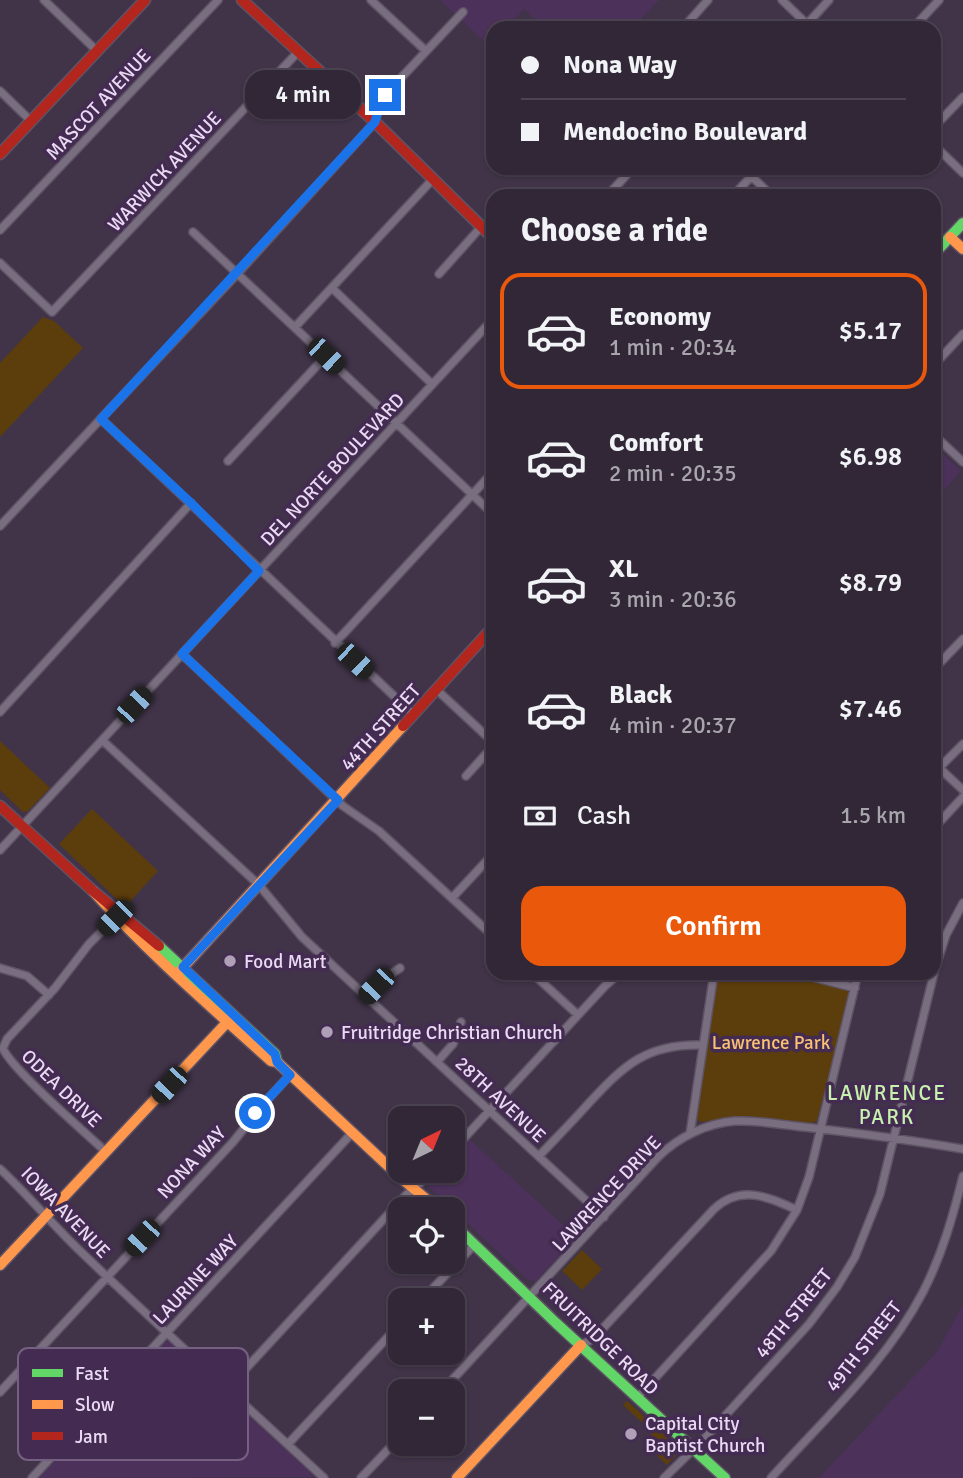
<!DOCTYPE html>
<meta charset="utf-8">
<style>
:root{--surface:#312737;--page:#3d3342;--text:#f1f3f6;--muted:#a8a5ad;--line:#4c4452;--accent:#ea580c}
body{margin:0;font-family:Signika,sans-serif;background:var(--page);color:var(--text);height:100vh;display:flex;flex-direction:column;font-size:26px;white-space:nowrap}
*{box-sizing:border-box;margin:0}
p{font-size:23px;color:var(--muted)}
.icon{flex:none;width:38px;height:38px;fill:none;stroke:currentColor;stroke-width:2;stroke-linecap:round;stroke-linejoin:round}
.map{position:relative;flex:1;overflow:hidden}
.drawer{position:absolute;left:486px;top:189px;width:455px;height:791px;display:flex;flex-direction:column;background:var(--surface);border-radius:21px;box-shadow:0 2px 5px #0004,0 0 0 2px var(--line)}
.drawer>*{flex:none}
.guide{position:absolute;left:486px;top:21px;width:455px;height:154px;border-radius:21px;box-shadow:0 2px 5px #0004,0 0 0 2px var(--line);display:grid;align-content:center;height:154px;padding:0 35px;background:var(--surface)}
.needle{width:46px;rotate:43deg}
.tools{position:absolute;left:388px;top:1106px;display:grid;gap:14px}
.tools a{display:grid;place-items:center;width:77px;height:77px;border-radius:14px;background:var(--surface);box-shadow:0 2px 5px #0004,0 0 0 2px var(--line);font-size:35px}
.end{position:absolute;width:32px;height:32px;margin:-16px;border:9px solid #1a73e8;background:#fff;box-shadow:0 0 0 4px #fff}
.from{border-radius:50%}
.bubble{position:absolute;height:49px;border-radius:21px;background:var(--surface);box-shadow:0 2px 5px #0004,0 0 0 2px var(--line);font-size:23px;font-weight:600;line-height:49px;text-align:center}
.car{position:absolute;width:21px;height:42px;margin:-21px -10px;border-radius:9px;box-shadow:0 0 5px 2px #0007;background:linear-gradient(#222 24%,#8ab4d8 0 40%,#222 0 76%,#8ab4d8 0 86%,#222 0)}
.guide b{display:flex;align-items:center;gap:24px;height:66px;font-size:26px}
.guide b+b{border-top:2px solid var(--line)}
.guide i{width:18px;height:18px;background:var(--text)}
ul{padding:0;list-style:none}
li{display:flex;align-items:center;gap:21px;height:116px;margin:0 14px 10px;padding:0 21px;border:4px solid transparent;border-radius:21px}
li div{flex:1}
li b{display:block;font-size:26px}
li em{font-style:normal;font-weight:600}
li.on{border-color:var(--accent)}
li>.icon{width:63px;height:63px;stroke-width:1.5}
h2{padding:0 35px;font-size:32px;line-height:84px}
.pay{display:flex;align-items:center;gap:18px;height:77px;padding:0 35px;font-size:26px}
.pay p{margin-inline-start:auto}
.action{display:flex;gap:14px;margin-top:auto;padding:14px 35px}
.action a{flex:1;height:80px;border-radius:21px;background:var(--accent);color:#fff;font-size:28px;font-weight:600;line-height:80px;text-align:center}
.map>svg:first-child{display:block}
.built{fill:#4c315a}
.green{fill:#5c3d0c}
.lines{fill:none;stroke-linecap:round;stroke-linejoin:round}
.street-casing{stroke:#5e5265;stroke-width:10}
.fast-casing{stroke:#5e5265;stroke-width:13}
.slow-casing{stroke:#5e5265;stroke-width:13}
.jam-casing{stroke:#5e5265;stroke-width:13}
.street{stroke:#786e7f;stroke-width:7}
.fast{stroke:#63d668;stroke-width:10}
.slow{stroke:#ff974d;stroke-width:10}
.jam{stroke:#b3261e;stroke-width:10}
.route{stroke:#1a73e8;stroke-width:9}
.poi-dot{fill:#afa0b8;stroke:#442b52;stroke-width:2.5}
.labels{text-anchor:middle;stroke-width:7;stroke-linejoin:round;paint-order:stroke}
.street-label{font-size:19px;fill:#eadaf3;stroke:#442b52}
.poi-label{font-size:19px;fill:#eadaf3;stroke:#442b52;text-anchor:start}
.park-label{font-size:19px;fill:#fac175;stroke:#442b52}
.neighbourhood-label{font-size:21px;letter-spacing:2px;fill:#c7f1ac;stroke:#442b52}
.key{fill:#442b52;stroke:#766082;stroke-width:2}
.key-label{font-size:19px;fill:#eadaf3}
</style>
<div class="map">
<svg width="963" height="1478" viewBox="0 0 963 1478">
<rect width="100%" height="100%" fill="#413449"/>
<!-- built -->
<path class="built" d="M440,0H659L632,28H545L524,9L505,28H494L493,41L489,46Z
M935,446L961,471L935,500H934Z
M468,1138L576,1237L536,1281L528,1280L428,1186V1181L437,1171H453V1154Z
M963,1305V1478H819L937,1352Z
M164,1342H170L315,1477L39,1478Z"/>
<!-- green -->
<path class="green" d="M43,317L54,321L83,348L0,437V363Z
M0,741L50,788L28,811L23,812L0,790Z
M92,809L158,871L125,907L59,844Z
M717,973H782L848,990L849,995L817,1121L812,1123L744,1116L702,1122L697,1120Z
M582,1250L602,1269L582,1290L562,1271Z
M627,1401L654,1425L650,1430L623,1405Z
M657,1428L677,1447L679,1451L667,1465L643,1442Z"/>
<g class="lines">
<defs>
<path id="street" d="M44,0L97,51
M371,0L426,51
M782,0L811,28
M683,28L708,0
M800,28L807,24L829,0
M913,28L939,0
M0,91L31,121
M934,127L963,97
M934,145L963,173
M743,168L772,196
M607,196L633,168
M733,196L759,168
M0,230L218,0
M193,232L494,515
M0,263L52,312L298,52
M439,274L481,227
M332,288L432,384
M295,327L433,179
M934,365L963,334
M101,419L414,715
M934,435L963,462
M228,461L325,357
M0,526L238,273L375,122L381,100L385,95L463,12
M335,643L494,471
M182,654L343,806L379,831L494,937
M934,669L963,639
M437,690L494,743
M0,712L191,503
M102,740L259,885L302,937L604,1217
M934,763L963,790
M939,768L963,744
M466,776L494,745
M934,828L963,797
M0,850L494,318
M452,898L494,853
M0,968L27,976L49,995
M934,972L946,935L963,903
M532,973L578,1015
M797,973L855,988
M366,996L381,981L400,968
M437,1062L453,1044L461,1022
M690,1134L714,973
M453,1150L605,986L620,973
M106,1152C87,1134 9,1067 3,1048L7,1039L55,988L89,944L115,918
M539,1156C555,1139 572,1122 588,1104C624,1065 647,1043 703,1045
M0,1169C27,1194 51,1223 78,1249C159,1327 242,1402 324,1478
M422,1300L475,1244
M581,1345L593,1339L714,1209C741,1184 768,1197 797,1210
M228,1388L406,1195L434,1171
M442,1391L659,1156C679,1137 707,1123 735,1121C758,1120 782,1125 804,1127C857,1133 910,1140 963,1149
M0,1392L233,1142L266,1101L290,1075
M637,1398L771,1251L797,1210L809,1177L858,973
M288,1444L401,1323
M32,1478L352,1133
M361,1478L401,1436
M664,1478L702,1441L809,1324L837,1287L855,1257L880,1194L934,973
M771,1478C824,1419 886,1363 923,1292C942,1255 953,1216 963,1176"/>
<path id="fast" d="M934,254L963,223
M159,946L275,1054L277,1062
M453,1224L556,1323L725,1478"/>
<path id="slow" d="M950,237L963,249
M93,891C148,953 210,1006 271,1061L277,1062L401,1178L438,1209
M177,974L403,726
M0,1265L232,1017
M457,1478L581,1345"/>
<path id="jam" d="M242,0L375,122L494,239
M0,154L145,0
M403,726L494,626
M0,806L93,891L159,946"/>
</defs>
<!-- street casing -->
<use href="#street" class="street-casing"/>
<!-- fast casing -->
<use href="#fast" class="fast-casing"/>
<!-- slow casing -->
<use href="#slow" class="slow-casing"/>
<!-- jam casing -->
<use href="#jam" class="jam-casing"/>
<!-- street -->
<use href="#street" class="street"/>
<!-- fast -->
<use href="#fast" class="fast"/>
<!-- slow -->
<use href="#slow" class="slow"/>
<!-- jam -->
<use href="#jam" class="jam"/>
</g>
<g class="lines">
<!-- route -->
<path class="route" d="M255,1113L290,1075L277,1062L275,1054L183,967L338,800L182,654L259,571L191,503L101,419L375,122L381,100L385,95"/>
</g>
<!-- markers -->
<g class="poi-dot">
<circle cx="230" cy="961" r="7"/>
<circle cx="327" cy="1032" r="7"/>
<circle cx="631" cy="1434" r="7"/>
</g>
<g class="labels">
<!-- street labels -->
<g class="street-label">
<text transform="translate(98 104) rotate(-47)" y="7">MASCOT AVENUE</text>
<text transform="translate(164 171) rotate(-47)" y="7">WARWICK AVENUE</text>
<text transform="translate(332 469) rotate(-47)" y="7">DEL NORTE BOULEVARD</text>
<text transform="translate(380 727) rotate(-48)" y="7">44TH STREET</text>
<text transform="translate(62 1088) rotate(44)" y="7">ODEA DRIVE</text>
<text transform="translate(501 1099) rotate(43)" y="7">28TH AVENUE</text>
<text transform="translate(191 1162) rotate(-47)" y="7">NONA WAY</text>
<text transform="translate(606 1193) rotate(-47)" y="7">LAWRENCE DRIVE</text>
<text transform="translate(66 1212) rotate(46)" y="7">IOWA AVENUE</text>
<text transform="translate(195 1279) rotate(-47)" y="7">LAURINE WAY</text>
<text transform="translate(793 1313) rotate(-51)" y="7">48TH STREET</text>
<text transform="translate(601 1338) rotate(44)" y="7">FRUITRIDGE ROAD</text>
<text transform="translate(863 1346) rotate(-52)" y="7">49TH STREET</text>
</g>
<!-- poi labels -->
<g class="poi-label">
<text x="244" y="968">Food Mart</text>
<text x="341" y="1039">Fruitridge Christian Church</text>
<text x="645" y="1430">Capital City<tspan x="645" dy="22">Baptist Church</tspan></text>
</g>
<!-- park labels -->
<g class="park-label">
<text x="771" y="1049">Lawrence Park</text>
</g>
<!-- neighbourhood labels -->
<g class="neighbourhood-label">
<text x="887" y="1100">LAWRENCE<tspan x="887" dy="24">PARK</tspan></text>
</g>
</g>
<!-- legend -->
<rect x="18" y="1348" width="230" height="112" rx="10" class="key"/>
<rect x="32" y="1369" width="31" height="8" fill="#63d668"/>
<rect x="32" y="1400" width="31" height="9" fill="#ff974d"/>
<rect x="32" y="1432" width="31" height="8" fill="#b3261e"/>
<g class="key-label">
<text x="75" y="1380">Fast</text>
<text x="75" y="1411">Slow</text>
<text x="75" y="1443">Jam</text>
</g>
</svg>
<div class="tools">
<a><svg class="needle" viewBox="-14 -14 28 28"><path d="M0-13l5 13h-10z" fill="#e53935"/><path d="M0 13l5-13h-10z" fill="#a8a5ad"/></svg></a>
<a><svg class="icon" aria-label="locate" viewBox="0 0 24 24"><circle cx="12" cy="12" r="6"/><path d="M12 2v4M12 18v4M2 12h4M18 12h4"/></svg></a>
<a>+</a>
<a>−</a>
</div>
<i class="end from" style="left:255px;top:1113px"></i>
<i class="end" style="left:385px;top:95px"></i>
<div class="bubble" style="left:245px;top:70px;width:116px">4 min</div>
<i class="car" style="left:326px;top:356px;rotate:134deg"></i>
<i class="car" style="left:355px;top:661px;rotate:133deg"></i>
<i class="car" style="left:134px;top:705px;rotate:43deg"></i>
<i class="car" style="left:115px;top:918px;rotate:225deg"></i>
<i class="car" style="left:376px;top:986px;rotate:224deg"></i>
<i class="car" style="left:169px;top:1085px;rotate:223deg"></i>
<i class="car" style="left:142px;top:1238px;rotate:223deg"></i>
<div class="guide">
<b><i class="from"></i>Nona Way</b>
<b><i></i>Mendocino Boulevard</b>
</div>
<section class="drawer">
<h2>Choose a ride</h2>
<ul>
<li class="on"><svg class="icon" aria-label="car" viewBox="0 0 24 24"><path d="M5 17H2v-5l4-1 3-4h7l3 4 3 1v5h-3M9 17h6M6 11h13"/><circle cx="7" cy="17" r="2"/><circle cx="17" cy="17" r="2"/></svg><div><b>Economy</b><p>1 min · 20:34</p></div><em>$5.17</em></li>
<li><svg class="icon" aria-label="car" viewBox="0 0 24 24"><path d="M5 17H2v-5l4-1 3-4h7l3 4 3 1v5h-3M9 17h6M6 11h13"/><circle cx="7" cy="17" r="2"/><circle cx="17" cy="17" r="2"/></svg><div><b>Comfort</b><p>2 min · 20:35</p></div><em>$6.98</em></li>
<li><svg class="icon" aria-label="car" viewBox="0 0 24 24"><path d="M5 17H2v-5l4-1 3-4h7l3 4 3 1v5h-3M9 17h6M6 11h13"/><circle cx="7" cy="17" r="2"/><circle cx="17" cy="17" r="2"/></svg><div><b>XL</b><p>3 min · 20:36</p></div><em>$8.79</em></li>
<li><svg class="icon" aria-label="car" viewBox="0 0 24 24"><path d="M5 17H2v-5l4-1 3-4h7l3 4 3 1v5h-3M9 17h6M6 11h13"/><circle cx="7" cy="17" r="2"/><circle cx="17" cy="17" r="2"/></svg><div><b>Black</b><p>4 min · 20:37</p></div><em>$7.46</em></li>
</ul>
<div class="pay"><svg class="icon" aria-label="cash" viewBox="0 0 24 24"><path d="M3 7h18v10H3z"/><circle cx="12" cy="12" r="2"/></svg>Cash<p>1.5 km</p></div>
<div class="action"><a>Confirm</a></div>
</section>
</div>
